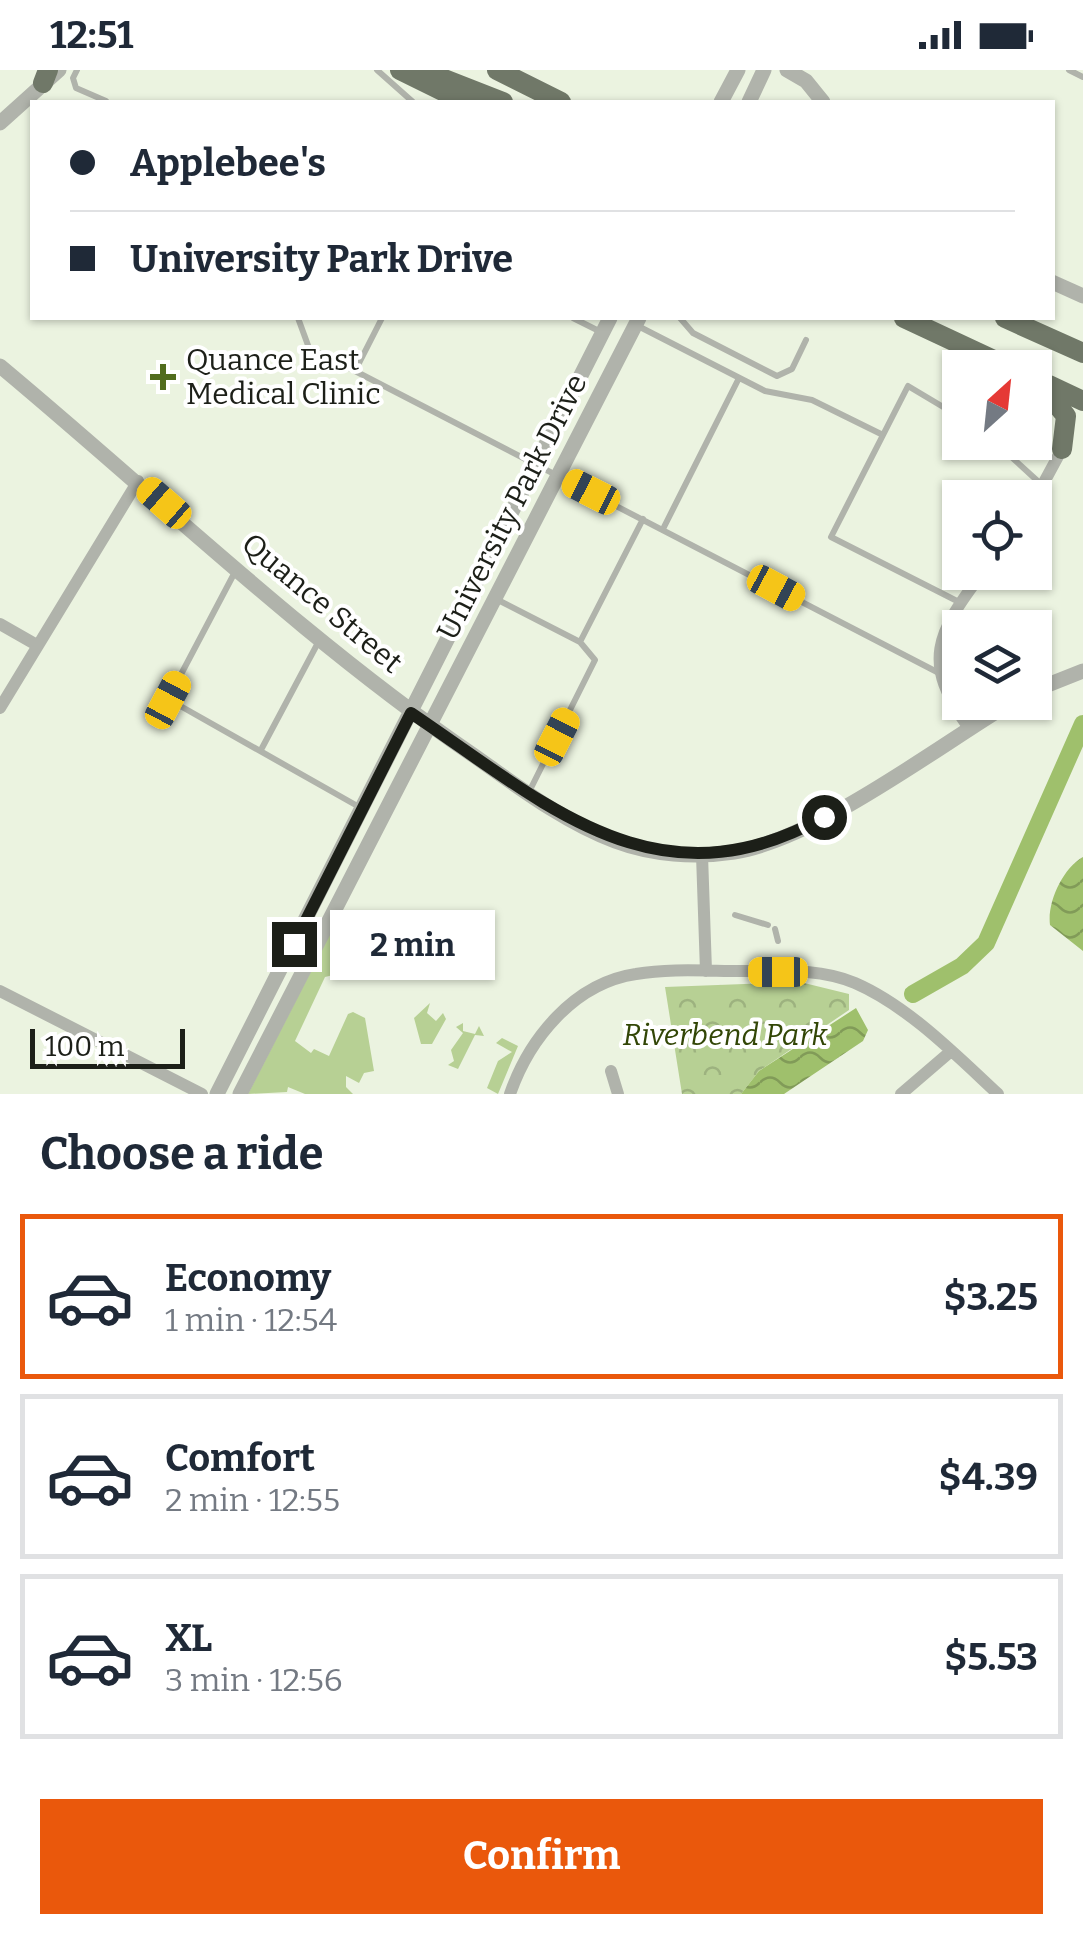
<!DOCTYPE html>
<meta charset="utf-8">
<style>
:root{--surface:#fff;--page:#f6f6f7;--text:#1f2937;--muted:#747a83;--line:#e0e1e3;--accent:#ea580c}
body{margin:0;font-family:Bitter,serif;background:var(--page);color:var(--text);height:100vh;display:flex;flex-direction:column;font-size:38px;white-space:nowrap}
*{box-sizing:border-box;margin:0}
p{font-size:32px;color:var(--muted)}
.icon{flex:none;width:55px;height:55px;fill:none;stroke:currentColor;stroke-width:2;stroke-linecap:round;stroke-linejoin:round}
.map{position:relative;height:1024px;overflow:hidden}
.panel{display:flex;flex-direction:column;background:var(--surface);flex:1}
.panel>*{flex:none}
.top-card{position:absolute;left:30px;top:30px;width:1025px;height:220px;border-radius:0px;box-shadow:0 2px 8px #0004;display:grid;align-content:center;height:220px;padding:0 40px;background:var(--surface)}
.needle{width:65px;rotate:27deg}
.tools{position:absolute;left:942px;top:280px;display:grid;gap:20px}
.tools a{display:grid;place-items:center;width:110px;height:110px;border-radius:0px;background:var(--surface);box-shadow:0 2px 8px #0004;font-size:50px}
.scale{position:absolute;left:30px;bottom:25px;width:155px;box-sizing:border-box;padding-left:10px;border:5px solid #1c1f18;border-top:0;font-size:28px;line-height:35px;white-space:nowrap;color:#1c1f18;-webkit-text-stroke:8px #fff;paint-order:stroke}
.end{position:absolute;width:45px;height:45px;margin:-22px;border:12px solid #1c1f18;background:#fff;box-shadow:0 0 0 5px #fff}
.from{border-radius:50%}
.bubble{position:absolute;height:70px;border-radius:0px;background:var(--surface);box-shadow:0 2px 8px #0004;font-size:32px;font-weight:700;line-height:70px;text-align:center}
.car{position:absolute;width:30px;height:60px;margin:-30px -15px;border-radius:12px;box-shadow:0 0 8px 2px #0007;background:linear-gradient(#f5c518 24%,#345 0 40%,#f5c518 0 76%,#345 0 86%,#f5c518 0)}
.top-card b{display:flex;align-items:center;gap:35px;height:95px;font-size:38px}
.top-card b+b{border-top:2px solid var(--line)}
.top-card i{width:25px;height:25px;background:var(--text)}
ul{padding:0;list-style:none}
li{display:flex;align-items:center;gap:30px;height:165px;margin:0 20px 15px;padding:0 20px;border:5px solid var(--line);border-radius:0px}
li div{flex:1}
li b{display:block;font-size:38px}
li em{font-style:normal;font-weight:700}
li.current{border-color:var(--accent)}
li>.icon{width:90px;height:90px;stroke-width:1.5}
h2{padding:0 40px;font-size:45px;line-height:120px}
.button{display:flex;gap:20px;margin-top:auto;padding:20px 40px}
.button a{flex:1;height:115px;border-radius:0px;background:var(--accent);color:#fff;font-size:40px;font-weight:700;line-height:115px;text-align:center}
.status{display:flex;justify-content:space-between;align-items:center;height:70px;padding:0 50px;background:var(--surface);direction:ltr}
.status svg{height:28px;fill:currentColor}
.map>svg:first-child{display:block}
.grass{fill:#b7d094}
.forest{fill:url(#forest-crowns)}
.water{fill:url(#water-waves)}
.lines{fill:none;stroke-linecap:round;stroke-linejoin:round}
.river{stroke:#9fc06c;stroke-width:18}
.service{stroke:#b0b3ab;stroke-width:6}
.minor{stroke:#b0b3ab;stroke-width:12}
.tertiary{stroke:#b0b3ab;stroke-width:15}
.trunk{stroke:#707868;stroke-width:20}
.route{stroke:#1c1f18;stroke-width:12}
.poi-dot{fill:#516c1e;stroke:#fff;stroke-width:4}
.labels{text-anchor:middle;stroke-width:8;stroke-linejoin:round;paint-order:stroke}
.poi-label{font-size:30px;fill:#1c1f18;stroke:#fff;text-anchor:start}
.street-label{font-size:30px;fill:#1c1f18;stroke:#fff}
.park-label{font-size:30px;font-style:italic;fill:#324606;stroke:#fff}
</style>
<div class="status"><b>12:51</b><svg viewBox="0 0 49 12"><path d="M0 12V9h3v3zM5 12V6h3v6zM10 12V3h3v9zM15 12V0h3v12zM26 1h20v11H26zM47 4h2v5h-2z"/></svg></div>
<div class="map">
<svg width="1083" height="1024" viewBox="0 0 1083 1024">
<defs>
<pattern id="forest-crowns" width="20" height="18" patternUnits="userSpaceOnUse" patternTransform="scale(2.5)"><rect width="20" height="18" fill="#b7d094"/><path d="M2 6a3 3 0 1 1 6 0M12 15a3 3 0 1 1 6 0" fill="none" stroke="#9db27f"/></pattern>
<pattern id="water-waves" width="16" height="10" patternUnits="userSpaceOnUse" patternTransform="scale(2.5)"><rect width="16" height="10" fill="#9fc06c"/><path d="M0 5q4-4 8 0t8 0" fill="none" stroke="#819b58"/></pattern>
</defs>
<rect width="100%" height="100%" fill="#ebf3e0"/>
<!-- grass -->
<path class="grass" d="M335,854L384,879L378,891L368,887L361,899L363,906L357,908L354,900L325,907L295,971L311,983L314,979L329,986L348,944L353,942L365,948L374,1001L364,1003L359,1013L346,1006V1017L353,1024H305L288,1017L287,1022L248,1024Z
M430,933L427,943L436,951L443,943L446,949L432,974H421L414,948Z
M463,953V961L475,964L479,956L484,966L475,965L458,999L448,995L454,991L451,980L463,963L456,957Z
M502,968L518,976L498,1024L487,1018L498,991L512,982L496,973Z"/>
<!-- forest -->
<path class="forest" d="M800,912L849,924V940L759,1001L741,1024H682L665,917Z"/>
<!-- water -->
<path class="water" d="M1083,787V881L1050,855C1047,832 1063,798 1083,787Z
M856,938L868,960L863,971L784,1024H741L759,1001Z"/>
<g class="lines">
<!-- river -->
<path class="river" d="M913,924L962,896L986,873L1083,654"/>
<!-- service -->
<path class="service" d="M77,0L73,8L76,18L106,31
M377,0L413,32
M1069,0L1083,7
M298,248L309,278L355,301
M382,248L355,301L937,602
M573,248L601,262
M680,248L693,263L777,306L792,299L806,270
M636,255L765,321L812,330L883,365
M995,372L1042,415
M663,459L739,308
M236,500L168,629L361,738
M496,529L580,572L595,590L529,722
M959,532L831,467L908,316L960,347
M580,572L643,449
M262,678L320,569
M735,845L768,855
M775,859L778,871"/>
<!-- minor -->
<path class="minor" d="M1035,429L1062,379
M0,554L35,574
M0,638L138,411
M969,658C921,592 936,564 983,502
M702,785L706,901
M0,921L202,1024
M611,1001L618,1024
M510,1024C529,969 574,913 636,904C670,898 708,901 742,901C779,901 820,898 855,913C908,936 956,985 998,1024
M901,1024L950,982"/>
<!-- tertiary -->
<path class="tertiary" d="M787,0L806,11L823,32
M721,32L738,0
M749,32L764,0
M0,53L59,0
M1052,212L1083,226
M0,296C156,426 305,570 473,685C517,716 564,752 615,771C652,785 695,788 734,782C817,769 937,677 1012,632
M1035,620L1083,601
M217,1024L610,248
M240,1024L639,248"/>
<!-- trunk -->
<path class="trunk" d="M400,0L465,32
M421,0L503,32
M497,0L561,32
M43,13L48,0
M904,248L1011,298
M1005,248L1083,283
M1036,309L1066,346L1062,379
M1049,315L1083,331"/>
</g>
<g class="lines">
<!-- route -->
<path class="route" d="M294,874L411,643C546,734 657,840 824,747"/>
</g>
<!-- markers -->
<path class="poi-dot" d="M158 292h10v10h10v10h-10v10h-10v-10h-10v-10h10z"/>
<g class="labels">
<!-- poi labels -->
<g class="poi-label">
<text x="186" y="300">Quance East<tspan x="186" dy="34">Medical Clinic</tspan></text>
</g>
<!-- street labels -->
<g class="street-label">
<text transform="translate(512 437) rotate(-63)" y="10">University Park Drive</text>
<text transform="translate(322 533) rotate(40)" y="10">Quance Street</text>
</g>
<!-- park labels -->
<g class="park-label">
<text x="725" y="975">Riverbend Park</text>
</g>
</g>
</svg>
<div class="tools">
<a><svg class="needle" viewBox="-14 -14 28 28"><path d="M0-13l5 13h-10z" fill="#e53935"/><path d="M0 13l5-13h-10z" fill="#747a83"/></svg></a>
<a><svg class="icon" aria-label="locate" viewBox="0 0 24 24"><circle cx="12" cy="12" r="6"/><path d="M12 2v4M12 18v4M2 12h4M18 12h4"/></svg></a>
<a><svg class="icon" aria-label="layers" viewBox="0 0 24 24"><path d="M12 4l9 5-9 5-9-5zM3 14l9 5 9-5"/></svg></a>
</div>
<div class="scale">100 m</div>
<i class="end from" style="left:824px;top:747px"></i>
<i class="end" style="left:294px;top:874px"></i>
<div class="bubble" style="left:330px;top:840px;width:165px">2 min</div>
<i class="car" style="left:591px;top:422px;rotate:297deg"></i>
<i class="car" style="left:164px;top:433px;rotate:311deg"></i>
<i class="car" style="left:776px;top:518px;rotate:118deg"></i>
<i class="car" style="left:168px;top:630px;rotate:28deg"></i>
<i class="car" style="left:557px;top:667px;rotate:27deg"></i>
<i class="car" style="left:778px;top:902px;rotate:270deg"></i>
<div class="top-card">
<b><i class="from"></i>Applebee's</b>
<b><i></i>University Park Drive</b>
</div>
</div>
<section class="panel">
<h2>Choose a ride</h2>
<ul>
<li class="current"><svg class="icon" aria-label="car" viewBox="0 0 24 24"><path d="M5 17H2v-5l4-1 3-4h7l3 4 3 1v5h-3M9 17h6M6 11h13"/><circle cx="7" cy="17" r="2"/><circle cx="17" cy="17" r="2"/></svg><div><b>Economy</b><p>1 min · 12:54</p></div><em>$3.25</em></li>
<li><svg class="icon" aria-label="car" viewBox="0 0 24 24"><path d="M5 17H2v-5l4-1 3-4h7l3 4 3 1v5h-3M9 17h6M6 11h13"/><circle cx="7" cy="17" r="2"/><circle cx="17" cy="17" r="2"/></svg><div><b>Comfort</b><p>2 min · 12:55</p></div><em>$4.39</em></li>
<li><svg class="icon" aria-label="car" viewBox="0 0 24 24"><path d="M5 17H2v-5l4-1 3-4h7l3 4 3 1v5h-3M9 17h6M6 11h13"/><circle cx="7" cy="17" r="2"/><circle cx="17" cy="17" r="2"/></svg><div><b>XL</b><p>3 min · 12:56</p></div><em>$5.53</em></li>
</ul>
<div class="button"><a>Confirm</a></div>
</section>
